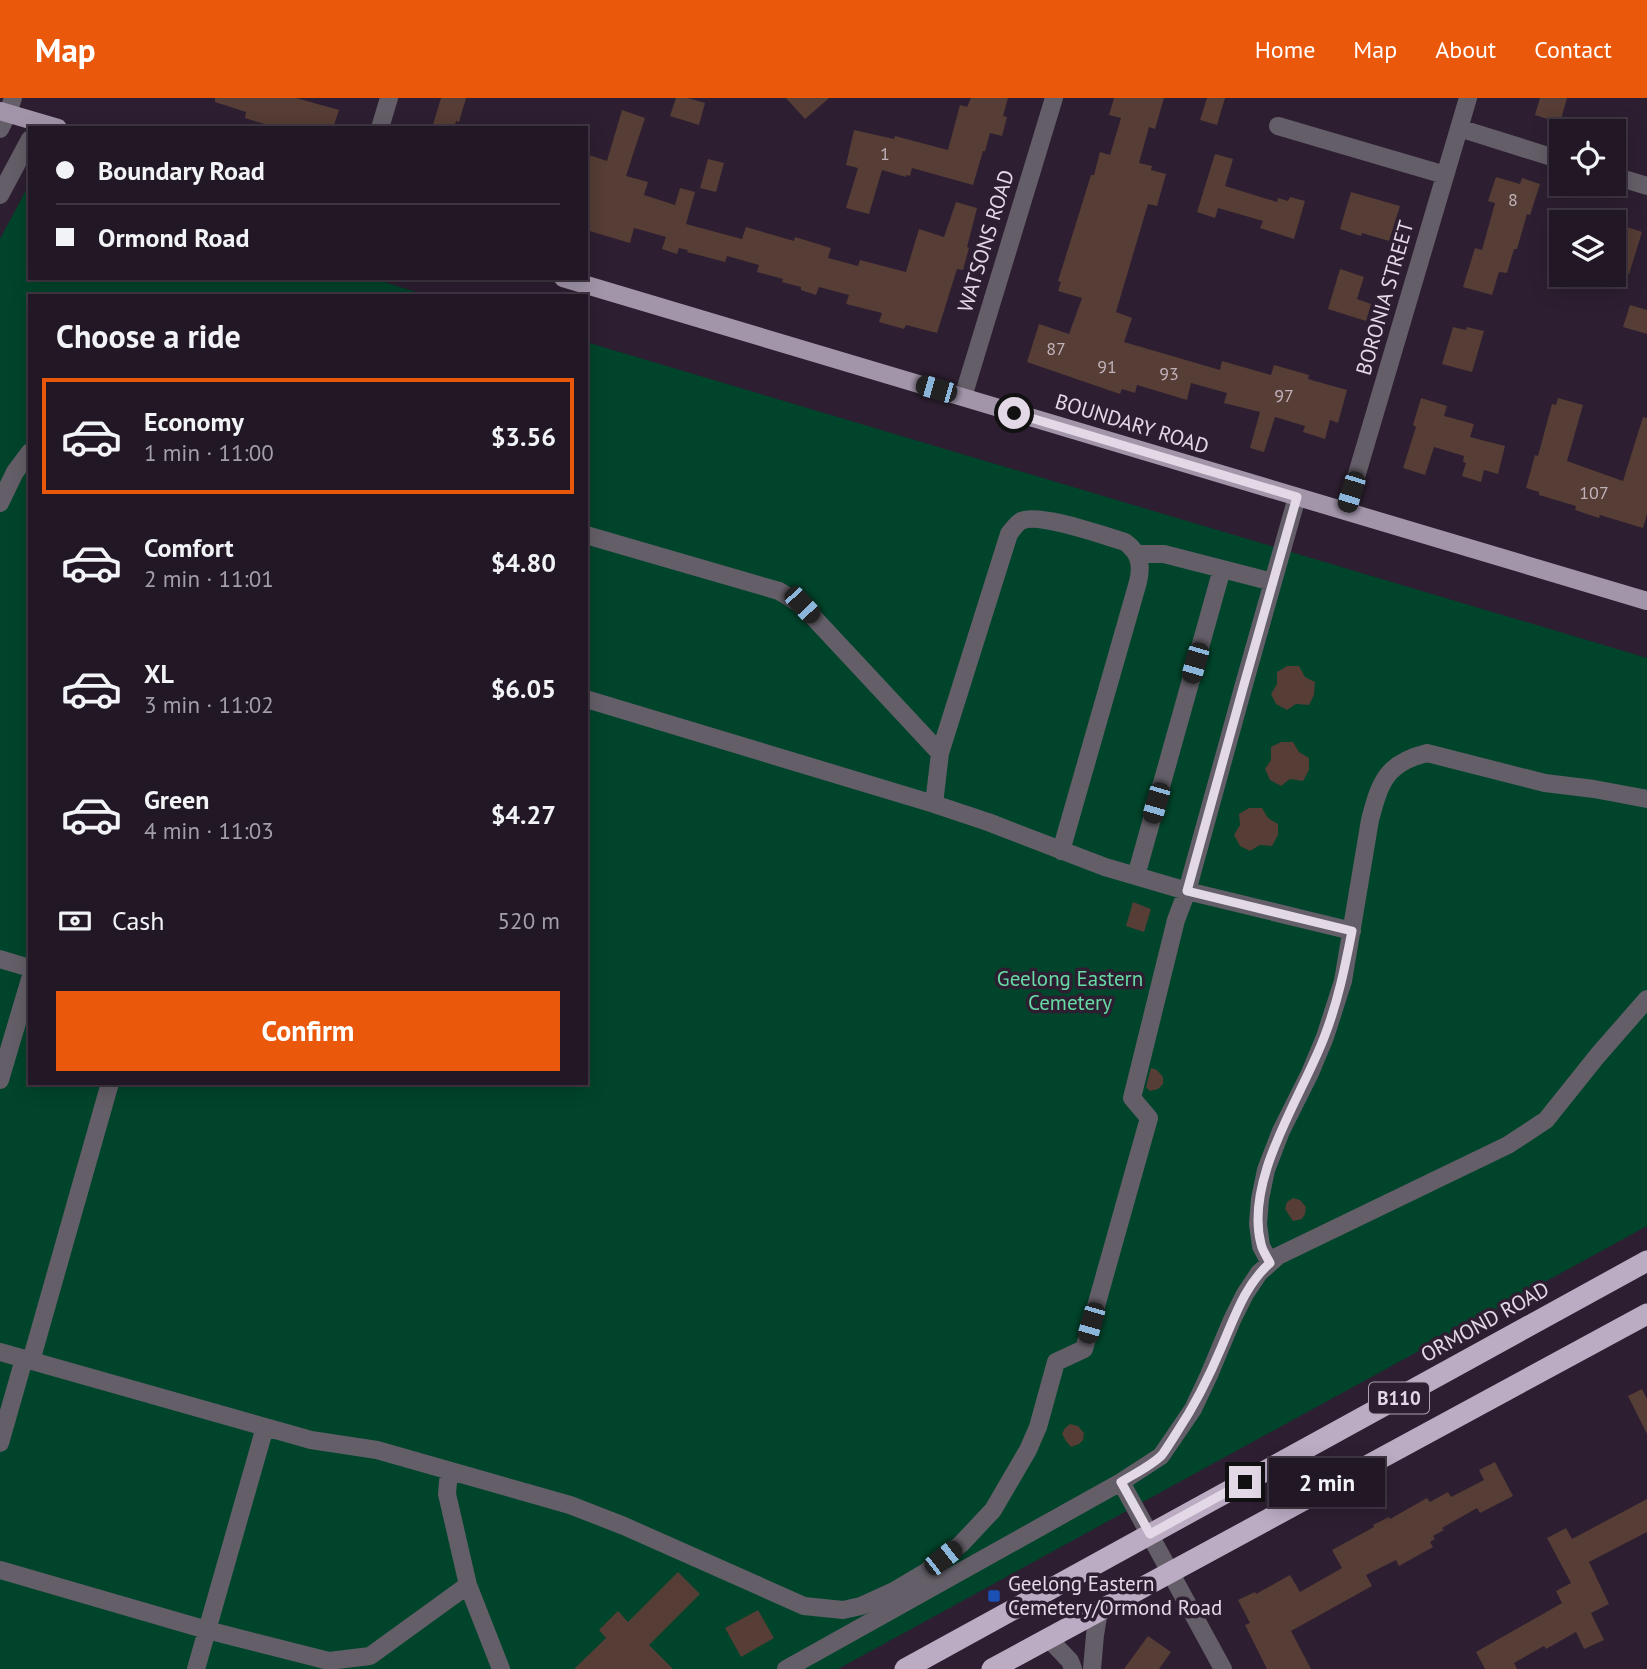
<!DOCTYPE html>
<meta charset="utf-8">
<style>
:root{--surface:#221725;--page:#2e2432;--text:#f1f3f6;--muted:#a29fa7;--line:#3f3642;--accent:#ea580c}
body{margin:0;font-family:"PT Sans",sans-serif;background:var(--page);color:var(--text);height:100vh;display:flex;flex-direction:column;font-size:26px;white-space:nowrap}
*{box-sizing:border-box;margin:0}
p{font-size:23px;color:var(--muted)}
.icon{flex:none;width:38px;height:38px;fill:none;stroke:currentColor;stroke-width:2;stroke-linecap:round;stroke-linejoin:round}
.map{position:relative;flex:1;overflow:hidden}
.panel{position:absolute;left:28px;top:196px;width:560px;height:791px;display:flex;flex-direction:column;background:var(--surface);border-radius:0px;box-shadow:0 4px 18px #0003,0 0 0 2px var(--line)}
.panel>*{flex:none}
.top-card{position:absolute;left:28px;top:28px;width:560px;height:154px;border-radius:0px;box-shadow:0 4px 18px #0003,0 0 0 2px var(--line);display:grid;align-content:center;height:154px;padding:0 28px;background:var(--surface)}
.fabs{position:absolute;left:1549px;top:21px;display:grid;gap:14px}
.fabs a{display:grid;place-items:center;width:77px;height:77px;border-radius:0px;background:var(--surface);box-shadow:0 4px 18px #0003,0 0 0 2px var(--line);font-size:35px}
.end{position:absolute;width:32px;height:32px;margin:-16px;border:9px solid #e3d9e6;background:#111;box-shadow:0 0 0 4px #111}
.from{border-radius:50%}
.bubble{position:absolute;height:49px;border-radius:0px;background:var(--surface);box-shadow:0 4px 18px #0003,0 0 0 2px var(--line);font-size:23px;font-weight:600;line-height:49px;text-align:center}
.car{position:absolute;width:21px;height:42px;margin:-21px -10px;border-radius:9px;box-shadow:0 0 5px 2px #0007;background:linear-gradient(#222 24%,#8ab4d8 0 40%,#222 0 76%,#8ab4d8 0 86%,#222 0)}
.top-card b{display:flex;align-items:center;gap:24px;height:66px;font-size:26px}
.top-card b+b{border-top:2px solid var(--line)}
.top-card i{width:18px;height:18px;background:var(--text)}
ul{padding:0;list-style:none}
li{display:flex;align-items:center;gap:21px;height:116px;margin:0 14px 10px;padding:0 14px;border:4px solid transparent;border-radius:0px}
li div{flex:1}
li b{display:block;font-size:26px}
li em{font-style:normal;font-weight:600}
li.selected{border-color:var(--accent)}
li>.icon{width:63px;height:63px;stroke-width:1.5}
h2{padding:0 28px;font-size:32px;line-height:84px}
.pay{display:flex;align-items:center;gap:18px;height:77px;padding:0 28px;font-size:26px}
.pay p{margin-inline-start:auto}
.cta{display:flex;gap:14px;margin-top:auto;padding:14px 28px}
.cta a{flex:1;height:80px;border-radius:0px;background:var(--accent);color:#fff;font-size:28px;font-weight:600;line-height:80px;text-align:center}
header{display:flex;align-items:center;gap:42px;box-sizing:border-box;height:98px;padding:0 35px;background:var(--accent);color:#fff}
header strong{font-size:33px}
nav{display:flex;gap:38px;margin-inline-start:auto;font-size:24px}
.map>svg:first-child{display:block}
.green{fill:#00442b}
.building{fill:#563d35}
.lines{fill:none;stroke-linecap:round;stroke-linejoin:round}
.minor{stroke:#645e68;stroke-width:18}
.major{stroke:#a295aa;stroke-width:18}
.highway{stroke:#bbacc4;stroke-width:21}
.route{stroke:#e3d9e6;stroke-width:9}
.transit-dot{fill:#1a4fb4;stroke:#2d1f31;stroke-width:2.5}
.labels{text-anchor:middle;stroke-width:7;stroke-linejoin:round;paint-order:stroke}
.number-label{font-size:18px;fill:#c0b2ba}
.shield{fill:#2d1f31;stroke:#aca1b0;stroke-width:2}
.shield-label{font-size:19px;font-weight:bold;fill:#e3d9e6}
.street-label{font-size:21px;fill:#e3d9e6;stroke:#2d1f31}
.park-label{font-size:21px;fill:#67daa5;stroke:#2d1f31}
.poi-label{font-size:21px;fill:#e3d9e6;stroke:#2d1f31;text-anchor:start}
</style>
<header>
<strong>Map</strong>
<nav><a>Home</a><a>Map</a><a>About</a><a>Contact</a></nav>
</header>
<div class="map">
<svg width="1647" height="1571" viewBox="0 0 1647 1571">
<rect width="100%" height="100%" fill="#2d1f31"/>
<!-- green -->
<path class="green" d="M30,85V180H371L429,198H30V985H586V244L1647,560V1128L838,1571H0V141Z"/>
<!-- building -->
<path class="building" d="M215,0H296L339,12L333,30H277L245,20L246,14L215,4Z
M441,0H466L459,24L456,23L454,30H432Z
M676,0H688L705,5L699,27L670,18Z
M786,0H829L805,21Z
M971,0H1008L1003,18L1007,19L1002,38L990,35L985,53H983L973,87L912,70L910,78L906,77V79L882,72L869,116L846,110L858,70L846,67L854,32L894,41L895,38L948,52L960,7L967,9Z
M1114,0H1164L1155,31L1149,29L1139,65L1152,68L1151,72L1166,76L1157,108L1148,106L1116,214L1132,220L1124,244L1220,272L1222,263L1271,277L1274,267L1309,277L1308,281L1347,292L1338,325L1330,322L1325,341L1303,334L1305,328L1275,319L1264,354L1250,350L1260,314L1224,305L1227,295L1191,285L1187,302L1137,287L1135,295L1122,291L1120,296L1027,264L1039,226L1069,236L1082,200L1058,193L1061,184L1058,183L1091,77H1094L1100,54L1110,57L1121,20L1109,17Z
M1207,0H1225L1217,27L1200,22Z
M1540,0H1567L1560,25L1535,17Z
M622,12L645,20L626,78L648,84L644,97L675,107L680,90L695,94L686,126L742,141L746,129L794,143L795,139L831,150L828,160L858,168L860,162L906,174L919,131L944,139L956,104L977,110L967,149L969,150L963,172L957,171L937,235L906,227L904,231L879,224L882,215L846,206L849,197L819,189L816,197L801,192V189L782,184L783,181L757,174L759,167L727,158L725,164L687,154L688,152L679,150L677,156L662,151L666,139L634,130L630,145L586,132V56L607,63Z
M1215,56L1233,61L1225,88L1277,104L1278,100L1288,103L1290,99L1305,103L1294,141L1260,130L1263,123L1218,110L1215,120L1197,114Z
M708,61L724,65L716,94L700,90Z
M1496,79L1520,86L1522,80L1540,86L1530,117L1527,116L1517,151H1514L1507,175L1499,174L1492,197L1463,189L1475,150L1482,152L1495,105L1488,103Z
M1351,94L1400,108L1389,143L1362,135L1361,138L1340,131Z
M1624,128L1642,134L1629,176L1614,172V130L1623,133Z
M1340,171L1364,179L1357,201L1371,206L1366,223L1328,211Z
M1630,207L1647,212V236L1623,229Z
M1453,229L1466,232L1467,229L1484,233L1472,274L1442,266Z
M1421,300L1447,308L1444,318L1474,326L1470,339L1505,348L1498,376L1484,372L1481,384L1462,378L1466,365L1463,364L1464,358L1434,349L1425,377L1403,370L1416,329L1413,327Z
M1558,300L1583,307L1567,363L1623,383L1643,319L1647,320V416L1643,430L1600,417L1599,420L1575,412L1576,408L1539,397V394L1526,390L1535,357L1538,358L1552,306L1556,307Z
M1287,568H1299L1305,579L1315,584L1314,597L1309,607L1296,606L1287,612L1276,606L1271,596L1277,586V574Z
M1281,644H1293L1299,654L1309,660V672L1303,683L1290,681L1281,688L1270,682L1265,671L1271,662V649Z
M1249,710H1262L1268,720L1278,726V737L1272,748L1260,747L1250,753L1240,748L1234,737L1240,727L1239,716Z
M1133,804L1151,811L1144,834L1126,828Z
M1151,970L1157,972L1163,979V986L1158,991L1150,993L1146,989Z
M1293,1100L1300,1102L1306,1109L1305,1116L1302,1121L1293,1123L1285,1111L1287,1104Z
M1642,1291L1647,1301V1336L1628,1298Z
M1070,1326L1078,1328L1084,1335L1083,1342L1079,1346L1071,1349L1066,1343L1062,1336L1065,1330Z
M1495,1364L1513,1398L1480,1415L1477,1410L1442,1430L1444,1432L1433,1438L1435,1441L1430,1444L1433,1449L1399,1468L1396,1462L1366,1477L1372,1488L1291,1533L1311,1571H1267L1245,1527L1250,1525L1238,1502L1255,1494L1256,1496L1290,1477L1300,1494L1342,1470L1332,1452L1374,1429L1373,1427L1389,1419L1390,1421L1427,1400L1430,1404L1448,1394L1451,1399L1484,1382L1479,1372Z
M1647,1401V1434L1589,1464L1609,1506L1591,1515L1604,1542L1584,1551L1576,1534L1546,1551L1544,1548L1514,1565L1517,1571H1485L1476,1554L1562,1505L1556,1493L1571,1485L1547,1440L1566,1430L1572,1441Z
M678,1474L700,1496L649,1547L673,1571H574L606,1540L599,1532L618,1513L628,1524Z
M758,1512L774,1540L741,1559L725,1530Z
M1148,1538L1171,1554L1159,1571H1124Z"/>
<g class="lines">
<!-- minor -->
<path class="minor" d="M1278,28L1445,77
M380,30L389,0
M1459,30L1561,62
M0,31L8,15L13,0
M1614,78L1647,88
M0,97L30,41
M963,299L1054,0
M0,405L15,374L30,354
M1346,413L1468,0
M586,437L779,493L802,507L940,655L934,706L586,601
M1137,456H1164L1273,484
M940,655L1009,436C1012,432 1017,425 1021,423C1038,414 1105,438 1125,444C1140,455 1142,467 1138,484L1061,753
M934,706L988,724L1105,769L1187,793L1243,590L1297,399
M1136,778L1222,471
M0,861L30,870
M0,982L30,881
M1270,1165L1261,1148L1258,1126L1260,1101L1266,1072L1281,1033L1310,975L1325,939L1343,883L1370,722C1380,684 1386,665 1427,655L1545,685L1594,691L1647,701
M0,1254L311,1342L377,1352L570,1407L624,1428L804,1508L843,1512L861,1508L894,1493L926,1474L961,1446L993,1412L1028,1352L1038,1329L1056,1264L1084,1251L1149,1020L1132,1000L1176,822L1187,793L1352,833
M31,1263L110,985
M0,1345L24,1261
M449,1373L447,1396L468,1487L501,1571
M0,1472L207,1532L329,1563L370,1558L468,1487
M1048,1540L1070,1563L1073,1571
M196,1571L265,1329
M786,1571L1121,1384
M1092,1571L1095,1537L1099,1512
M1223,1571L1121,1384L1161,1358L1193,1311L1209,1277L1232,1222L1245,1196L1259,1175L1278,1158L1508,1047L1546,1022L1598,957L1647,901"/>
<!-- major -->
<path class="major" d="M0,13L58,30
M563,180L1647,503"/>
<!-- highway -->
<path class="highway" d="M905,1571L1647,1163
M992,1571L1647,1216"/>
</g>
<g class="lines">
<!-- route -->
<path class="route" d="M1014,315L1297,399L1243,590L1187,793L1352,833C1345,869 1338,903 1325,937C1303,997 1244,1080 1261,1146C1262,1152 1267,1159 1270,1165C1245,1187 1235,1218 1222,1248C1209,1279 1195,1307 1177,1334C1172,1342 1167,1350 1162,1357C1151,1368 1134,1376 1121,1384L1150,1436L1245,1384"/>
</g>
<!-- markers -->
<rect class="transit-dot" x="987" y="1491" width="14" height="14" rx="3.5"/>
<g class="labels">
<!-- number labels -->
<g class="number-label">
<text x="885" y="62">1</text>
<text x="1513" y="108">8</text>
<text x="1056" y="257">87</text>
<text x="1107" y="275">91</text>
<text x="1169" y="282">93</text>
<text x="1284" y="304">97</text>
<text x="1594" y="401">107</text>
</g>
<!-- shield labels -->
<rect class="shield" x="1369" y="1284.5" width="60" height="31" rx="5"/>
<g class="shield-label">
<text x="1399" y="1307">B110</text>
</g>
<!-- street labels -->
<g class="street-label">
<text transform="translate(986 143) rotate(-73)" y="7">WATSONS ROAD</text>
<text transform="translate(1385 200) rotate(-74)" y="7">BORONIA STREET</text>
<text transform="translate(1132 326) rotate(17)" y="7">BOUNDARY ROAD</text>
<text transform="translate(1485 1224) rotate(-29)" y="7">ORMOND ROAD</text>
</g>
<!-- park labels -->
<g class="park-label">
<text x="1070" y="888">Geelong Eastern<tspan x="1070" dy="24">Cemetery</tspan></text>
</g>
<!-- poi labels -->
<g class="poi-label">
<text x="1008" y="1493">Geelong Eastern<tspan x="1008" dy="24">Cemetery/Ormond Road</tspan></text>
</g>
</g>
</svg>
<div class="fabs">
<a><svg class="icon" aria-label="locate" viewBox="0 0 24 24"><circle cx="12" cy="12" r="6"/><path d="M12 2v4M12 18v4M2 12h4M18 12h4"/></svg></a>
<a><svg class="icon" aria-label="layers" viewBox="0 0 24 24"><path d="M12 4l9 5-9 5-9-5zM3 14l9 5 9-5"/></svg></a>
</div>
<i class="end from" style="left:1014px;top:315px"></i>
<i class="end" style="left:1245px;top:1384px"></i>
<div class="bubble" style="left:1269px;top:1360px;width:116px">2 min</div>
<i class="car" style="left:936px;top:291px;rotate:286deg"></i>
<i class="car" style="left:1351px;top:394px;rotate:197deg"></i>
<i class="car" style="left:802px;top:507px;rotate:137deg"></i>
<i class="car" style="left:1195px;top:565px;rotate:196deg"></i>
<i class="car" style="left:1156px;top:705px;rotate:196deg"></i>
<i class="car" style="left:1091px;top:1225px;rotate:196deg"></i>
<i class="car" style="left:943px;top:1460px;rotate:52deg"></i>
<div class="top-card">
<b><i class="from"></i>Boundary Road</b>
<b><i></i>Ormond Road</b>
</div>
<section class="panel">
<h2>Choose a ride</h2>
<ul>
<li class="selected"><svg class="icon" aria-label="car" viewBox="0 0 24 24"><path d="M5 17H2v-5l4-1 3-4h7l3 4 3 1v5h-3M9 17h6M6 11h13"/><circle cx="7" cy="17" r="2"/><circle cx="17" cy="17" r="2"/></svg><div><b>Economy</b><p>1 min · 11:00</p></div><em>$3.56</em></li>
<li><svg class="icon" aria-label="car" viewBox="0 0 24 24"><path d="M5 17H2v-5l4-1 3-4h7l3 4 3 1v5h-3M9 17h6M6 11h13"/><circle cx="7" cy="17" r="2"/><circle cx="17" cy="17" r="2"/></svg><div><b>Comfort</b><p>2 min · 11:01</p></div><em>$4.80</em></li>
<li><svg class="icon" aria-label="car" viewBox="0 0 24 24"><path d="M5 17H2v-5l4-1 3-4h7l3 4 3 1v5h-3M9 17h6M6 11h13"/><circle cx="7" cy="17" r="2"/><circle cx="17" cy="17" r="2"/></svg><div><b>XL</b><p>3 min · 11:02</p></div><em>$6.05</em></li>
<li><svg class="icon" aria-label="car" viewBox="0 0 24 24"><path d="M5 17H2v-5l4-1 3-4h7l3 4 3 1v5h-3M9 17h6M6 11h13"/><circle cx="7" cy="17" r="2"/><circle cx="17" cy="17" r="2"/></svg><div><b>Green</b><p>4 min · 11:03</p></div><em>$4.27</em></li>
</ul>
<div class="pay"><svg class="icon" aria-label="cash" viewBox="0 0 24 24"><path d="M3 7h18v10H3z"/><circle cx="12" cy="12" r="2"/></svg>Cash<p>520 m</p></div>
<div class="cta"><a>Confirm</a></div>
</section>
</div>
